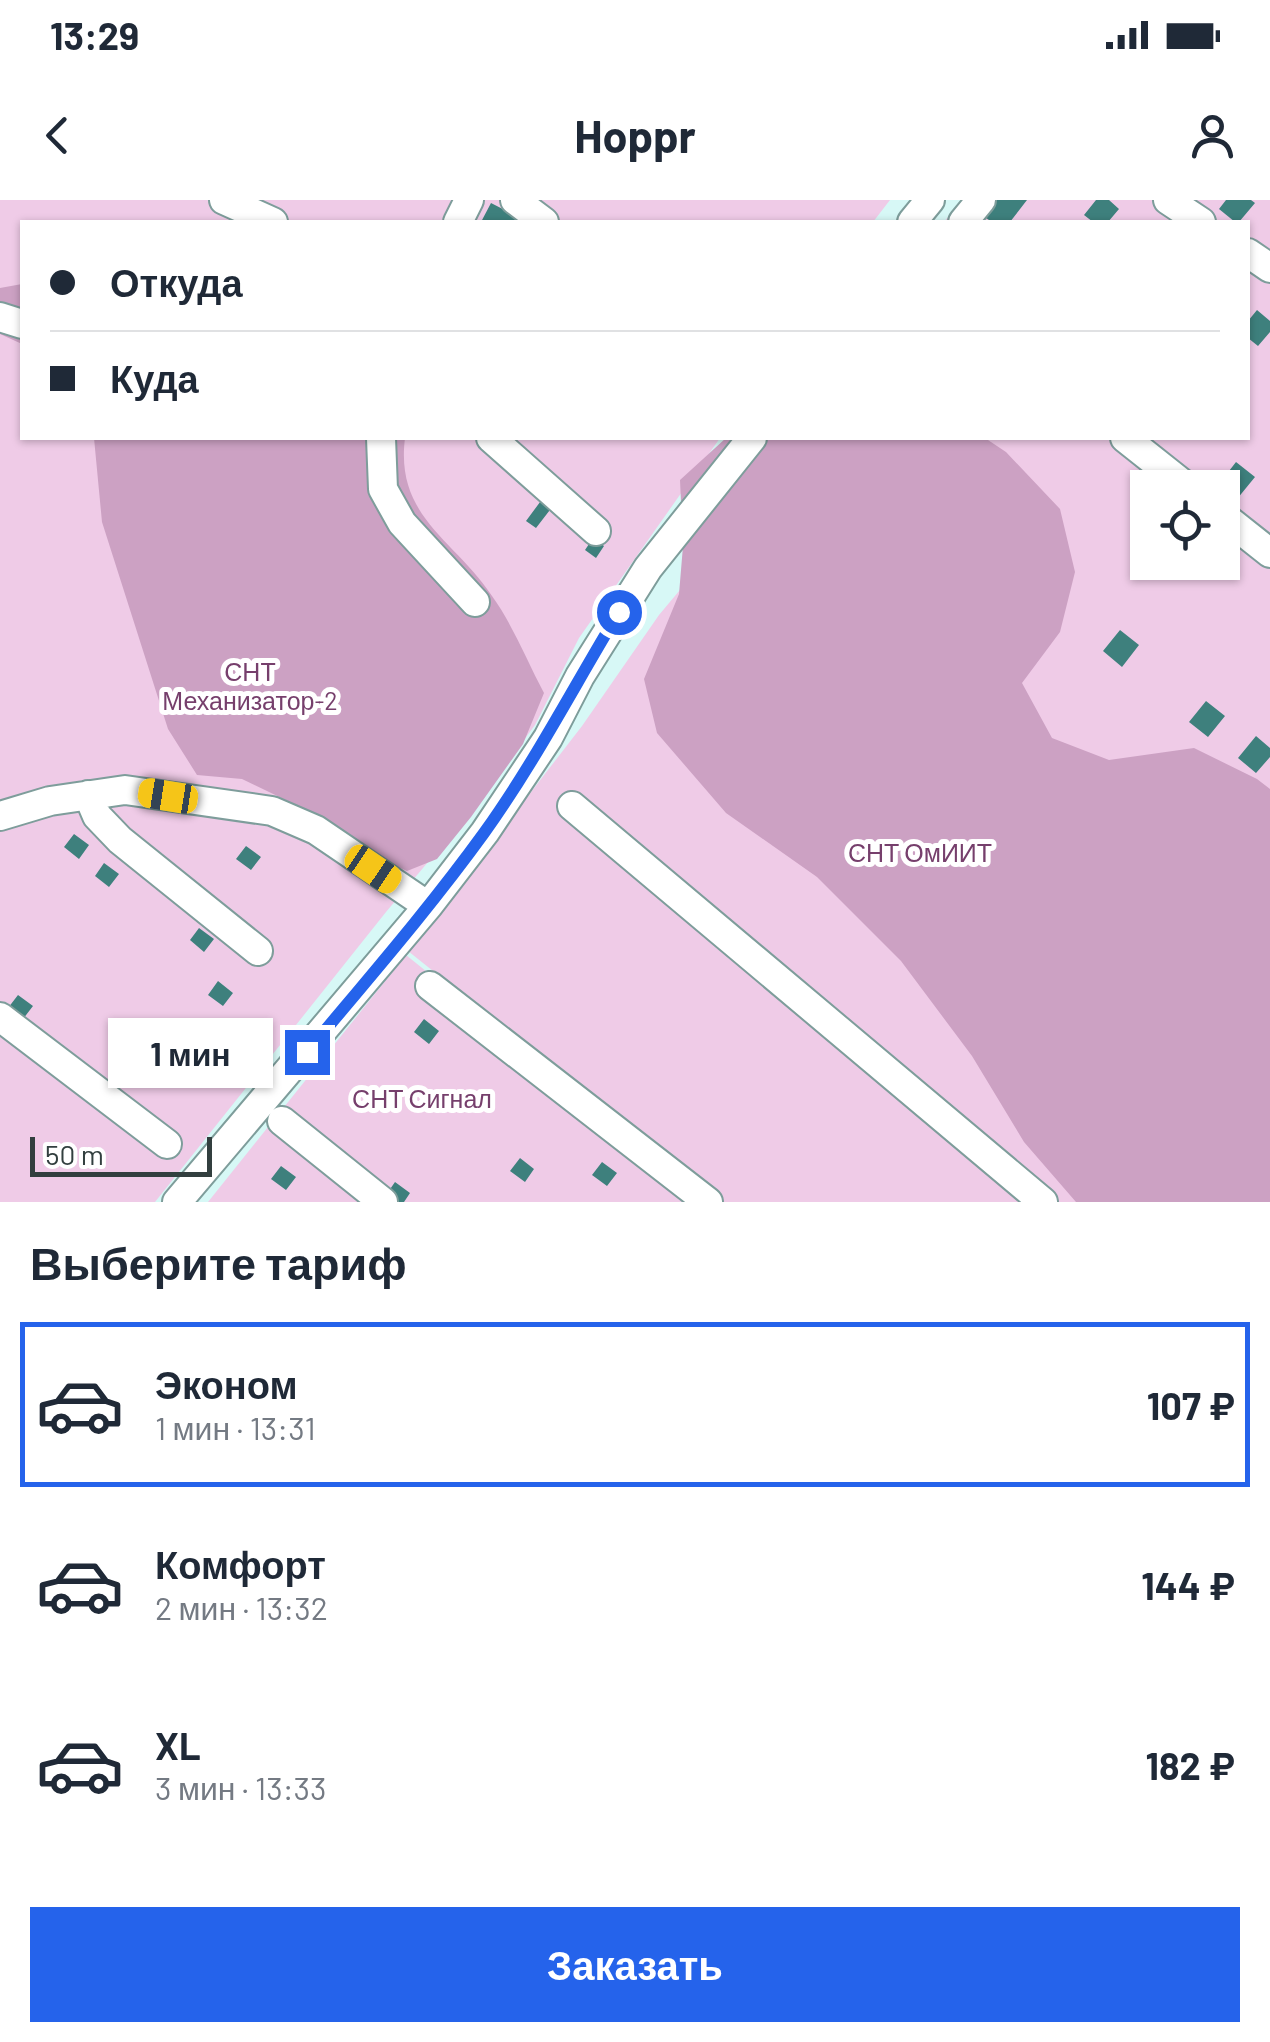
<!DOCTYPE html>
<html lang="ru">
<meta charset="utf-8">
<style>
:root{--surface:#fff;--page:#f2f2f3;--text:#1f2937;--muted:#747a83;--line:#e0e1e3;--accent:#2563eb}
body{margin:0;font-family:Barlow,sans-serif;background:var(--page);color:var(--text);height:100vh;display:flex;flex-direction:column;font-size:38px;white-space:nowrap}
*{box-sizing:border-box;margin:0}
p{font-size:32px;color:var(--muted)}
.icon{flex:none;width:55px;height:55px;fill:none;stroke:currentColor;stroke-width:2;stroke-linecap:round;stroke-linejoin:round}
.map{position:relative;height:1002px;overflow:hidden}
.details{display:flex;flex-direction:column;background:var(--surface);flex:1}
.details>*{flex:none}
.top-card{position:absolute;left:20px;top:20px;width:1230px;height:220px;border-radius:0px;box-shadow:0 2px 8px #0004;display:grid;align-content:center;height:220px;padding:0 30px;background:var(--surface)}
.buttons{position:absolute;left:1130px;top:270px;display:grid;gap:20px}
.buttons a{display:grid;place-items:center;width:110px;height:110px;border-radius:0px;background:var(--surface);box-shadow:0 2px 8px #0004;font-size:50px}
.scale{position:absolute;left:30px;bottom:25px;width:182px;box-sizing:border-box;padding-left:10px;border:5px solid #323f3f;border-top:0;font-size:28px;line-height:35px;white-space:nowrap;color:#323f3f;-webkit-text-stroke:8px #fff;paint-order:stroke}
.end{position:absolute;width:45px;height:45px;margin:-22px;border:12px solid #2563eb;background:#fff;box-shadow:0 0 0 5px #fff}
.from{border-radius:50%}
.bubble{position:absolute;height:70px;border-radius:0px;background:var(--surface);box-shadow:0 2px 8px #0004;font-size:32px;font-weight:700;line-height:70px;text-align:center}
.car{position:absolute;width:30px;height:60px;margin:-30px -15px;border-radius:12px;box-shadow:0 0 8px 2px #0007;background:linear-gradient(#f5c518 24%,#345 0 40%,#f5c518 0 76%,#345 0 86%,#f5c518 0)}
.top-card b{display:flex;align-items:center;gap:35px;height:95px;font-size:38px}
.top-card b+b{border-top:2px solid var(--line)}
.top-card i{width:25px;height:25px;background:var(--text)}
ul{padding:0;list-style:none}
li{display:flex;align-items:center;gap:30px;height:165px;margin:0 20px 15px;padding:0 10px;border:5px solid transparent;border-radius:0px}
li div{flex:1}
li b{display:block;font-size:38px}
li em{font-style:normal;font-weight:700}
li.active{border-color:var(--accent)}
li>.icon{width:90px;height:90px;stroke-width:1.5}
h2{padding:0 30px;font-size:45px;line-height:120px}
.action{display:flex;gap:20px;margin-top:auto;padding:20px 30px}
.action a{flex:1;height:115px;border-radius:0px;background:var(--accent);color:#fff;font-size:40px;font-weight:700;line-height:115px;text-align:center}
.status{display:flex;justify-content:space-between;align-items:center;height:70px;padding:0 50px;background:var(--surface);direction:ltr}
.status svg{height:28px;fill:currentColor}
header{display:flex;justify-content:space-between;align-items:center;height:130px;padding:0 30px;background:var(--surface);font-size:45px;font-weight:700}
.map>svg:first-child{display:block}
.green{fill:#efcbe7;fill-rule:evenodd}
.forest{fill:#cca1c3}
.building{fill:#3e807d}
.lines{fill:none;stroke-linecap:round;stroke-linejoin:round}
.minor-casing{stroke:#7e9d9b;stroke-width:32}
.minor{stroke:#fff;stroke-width:28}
.route{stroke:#2563eb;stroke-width:12}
.labels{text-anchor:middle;stroke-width:10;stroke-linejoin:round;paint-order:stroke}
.park-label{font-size:25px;fill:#763f6c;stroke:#fff}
</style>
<div class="status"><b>13:29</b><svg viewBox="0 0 49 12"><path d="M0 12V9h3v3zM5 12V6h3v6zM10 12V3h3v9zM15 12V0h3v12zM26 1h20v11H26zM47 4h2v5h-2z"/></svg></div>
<header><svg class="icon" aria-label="back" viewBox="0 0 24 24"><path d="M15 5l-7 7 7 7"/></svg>Hoppr<svg class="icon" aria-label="person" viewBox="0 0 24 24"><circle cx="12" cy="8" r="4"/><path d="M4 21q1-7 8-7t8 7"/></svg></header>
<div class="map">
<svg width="1270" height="1002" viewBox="0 0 1270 1002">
<rect width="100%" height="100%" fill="#d7f8f6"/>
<!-- green -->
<path class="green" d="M0,0H890L873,22H22V238H720L579,438L535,525L476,605L386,712L155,1002H0Z
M962,0H1270V1002H722L408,751L582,526L659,415L762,292L795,238H1248V22H944ZM1148,288H1222V362H1148Z
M406,755L713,1002H208Z"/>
<!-- forest -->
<path class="forest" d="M22,84V144L0,134V88Z
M94,238H405C395,317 454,339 492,396C513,425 527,461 544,493L523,544L471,617L437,659L407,671L367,653L323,618L242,579L197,575L168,529L102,322Z
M726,238H985L1006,252L1060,309L1075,372L1060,432L1022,483L1052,538L1109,560L1194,548L1257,579L1270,589V1002H1076L1024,942L972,856L901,761L817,677L726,613L657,533L644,479L679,394L683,346L680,280Z"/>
<!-- building -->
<path class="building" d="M994,0H1027L1010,22H992L983,16Z
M1096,0H1109L1119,9L1108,22H1093L1084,15Z
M1226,0H1251L1255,3L1239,22H1235L1219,9Z
M491,3L518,17L515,22H481Z
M1257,110L1270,121V132L1258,146L1248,138V121Z
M1236,262L1255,277L1237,299L1219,284Z
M543,298L553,306L536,328L526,321Z
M593,338L604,346L596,358L585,350Z
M1120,430L1139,445L1122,467L1103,451Z
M1206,501L1225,516L1208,537L1189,522Z
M1256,536L1270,548V557L1256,573L1238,558Z
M74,634L89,645L79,659L64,647Z
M246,646L261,657L251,670L236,659Z
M104,663L119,674L109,687L95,676Z
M199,728L214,739L204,752L190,740Z
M218,781L233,793L223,806L208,795Z
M18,795L33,806L23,819L8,808Z
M424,819L439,831L429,844L414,832Z
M520,958L534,969L525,982L510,971Z
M602,962L617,973L607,986L592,975Z
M281,966L296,977L286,990L271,979Z
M395,982L410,993L404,1002H395L386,995Z"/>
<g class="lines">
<defs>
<path id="minor" d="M224,0L273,22
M515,0L544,22
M1168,0L1201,22
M458,22L469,0
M912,22L930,0
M963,22L981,0
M1248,53L1270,68
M0,117L22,124
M381,238L383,289L402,323L475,402
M491,238L596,331
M1125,238L1188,288
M1222,315L1270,353
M88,595L97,616L120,640L258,751
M572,606L1043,1002
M0,616L50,601L125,590L272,611L316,630L428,706
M430,786L708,1002
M0,817L167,944
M282,921L383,1002
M177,1002L428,706L485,632L548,538L580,476L648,368L752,238"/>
</defs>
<!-- minor casing -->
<use href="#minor" class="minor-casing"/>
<!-- minor -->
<use href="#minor" class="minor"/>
</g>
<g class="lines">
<!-- route -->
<path class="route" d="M307,852C367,780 429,709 484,633C535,562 574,486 619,412"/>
</g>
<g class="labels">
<!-- park labels -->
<g class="park-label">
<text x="250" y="481">СНТ<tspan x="250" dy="29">Механизатор-2</tspan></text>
<text x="920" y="662">СНТ ОмИИТ</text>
<text x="422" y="908">СНТ Сигнал</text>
</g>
</g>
</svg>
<div class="buttons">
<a><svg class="icon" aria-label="locate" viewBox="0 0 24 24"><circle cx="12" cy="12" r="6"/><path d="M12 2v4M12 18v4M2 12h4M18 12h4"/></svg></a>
</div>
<div class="scale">50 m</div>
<i class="end from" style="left:619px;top:412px"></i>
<i class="end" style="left:307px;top:852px"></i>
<div class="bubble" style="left:108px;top:818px;width:165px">1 мин</div>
<i class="car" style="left:168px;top:596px;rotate:279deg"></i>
<i class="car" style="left:373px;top:669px;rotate:124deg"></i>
<div class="top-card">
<b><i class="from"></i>Откуда</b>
<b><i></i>Куда</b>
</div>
</div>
<section class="details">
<h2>Выберите тариф</h2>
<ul>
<li class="active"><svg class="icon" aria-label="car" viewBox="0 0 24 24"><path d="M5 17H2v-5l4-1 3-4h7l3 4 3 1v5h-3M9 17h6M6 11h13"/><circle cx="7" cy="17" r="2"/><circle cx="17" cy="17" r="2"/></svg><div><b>Эконом</b><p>1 мин · 13:31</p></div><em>107 ₽</em></li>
<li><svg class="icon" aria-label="car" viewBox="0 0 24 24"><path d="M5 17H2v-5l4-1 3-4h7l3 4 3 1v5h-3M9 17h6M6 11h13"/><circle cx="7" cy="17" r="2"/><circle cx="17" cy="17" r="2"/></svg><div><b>Комфорт</b><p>2 мин · 13:32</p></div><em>144 ₽</em></li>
<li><svg class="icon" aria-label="car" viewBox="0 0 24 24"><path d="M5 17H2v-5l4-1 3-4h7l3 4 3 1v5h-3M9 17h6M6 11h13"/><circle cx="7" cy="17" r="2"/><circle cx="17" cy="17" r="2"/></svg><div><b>XL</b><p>3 мин · 13:33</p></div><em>182 ₽</em></li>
</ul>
<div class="action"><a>Заказать</a></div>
</section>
